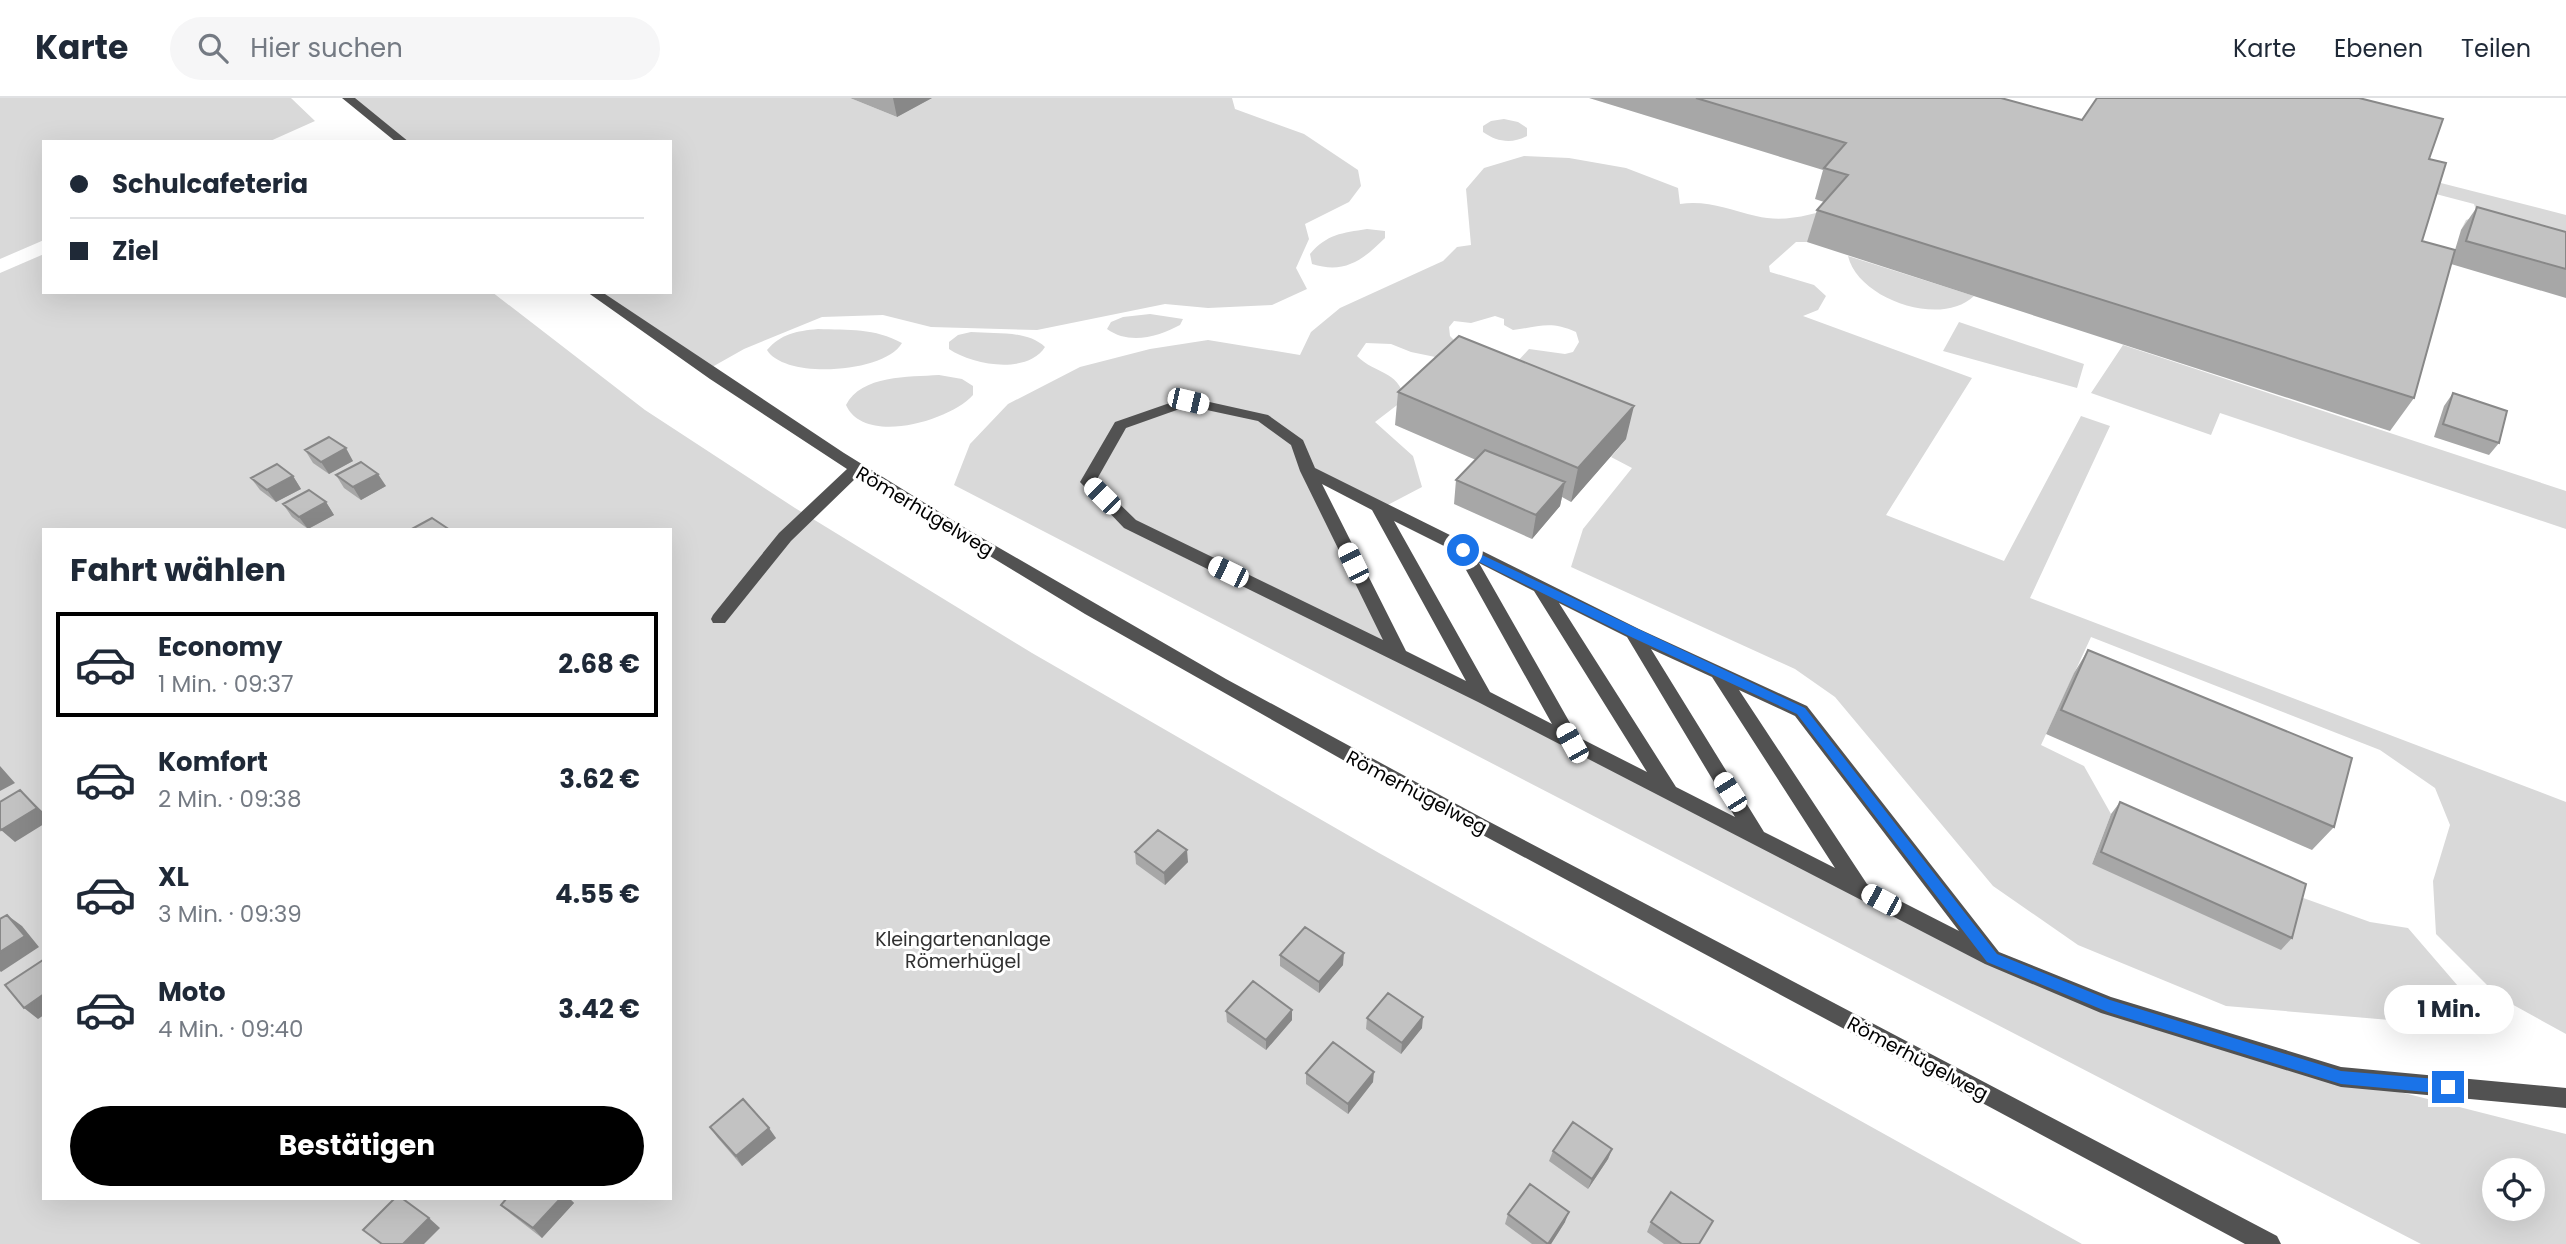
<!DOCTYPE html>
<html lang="de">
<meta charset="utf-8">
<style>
:root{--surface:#fff;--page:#f6f6f7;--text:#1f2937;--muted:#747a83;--line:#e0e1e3;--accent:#000}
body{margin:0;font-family:Poppins,sans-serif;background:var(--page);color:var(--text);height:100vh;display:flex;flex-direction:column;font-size:26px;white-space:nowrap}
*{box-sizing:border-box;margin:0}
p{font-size:23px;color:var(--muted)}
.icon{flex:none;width:38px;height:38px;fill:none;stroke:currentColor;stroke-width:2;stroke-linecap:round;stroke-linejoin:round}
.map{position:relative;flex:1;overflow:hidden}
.panel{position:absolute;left:42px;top:430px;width:630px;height:672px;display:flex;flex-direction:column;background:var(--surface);border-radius:0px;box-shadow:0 7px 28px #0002}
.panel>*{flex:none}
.banner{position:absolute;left:42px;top:42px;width:630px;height:154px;border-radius:0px;box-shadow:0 7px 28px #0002;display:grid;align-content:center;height:154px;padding:0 28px;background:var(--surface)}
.tools{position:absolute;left:2482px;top:1060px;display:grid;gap:14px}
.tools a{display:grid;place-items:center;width:63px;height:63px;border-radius:50%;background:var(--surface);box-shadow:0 7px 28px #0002;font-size:35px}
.end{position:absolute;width:32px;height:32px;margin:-16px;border:9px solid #1a73e8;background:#fff;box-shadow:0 0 0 4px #fff}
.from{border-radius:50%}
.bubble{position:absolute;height:49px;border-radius:24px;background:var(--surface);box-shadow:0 7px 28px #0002;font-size:23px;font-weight:700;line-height:49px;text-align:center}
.car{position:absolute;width:21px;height:42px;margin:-21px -10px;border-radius:9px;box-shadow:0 0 5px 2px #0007;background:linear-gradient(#fff 24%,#345 0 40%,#fff 0 76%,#345 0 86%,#fff 0)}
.banner b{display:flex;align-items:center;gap:24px;height:66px;font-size:26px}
.banner b+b{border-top:2px solid var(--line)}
.banner i{width:18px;height:18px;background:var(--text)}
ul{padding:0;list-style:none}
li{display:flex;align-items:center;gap:21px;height:105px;margin:0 14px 10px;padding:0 14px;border:4px solid transparent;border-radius:0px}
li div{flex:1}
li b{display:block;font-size:26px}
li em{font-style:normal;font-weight:700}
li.active{border-color:var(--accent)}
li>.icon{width:63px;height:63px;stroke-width:1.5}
h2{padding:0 28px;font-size:32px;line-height:84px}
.action{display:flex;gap:14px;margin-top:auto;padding:14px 28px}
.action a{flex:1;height:80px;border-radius:42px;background:var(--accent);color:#fff;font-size:28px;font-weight:700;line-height:80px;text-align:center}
header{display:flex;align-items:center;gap:42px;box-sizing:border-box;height:98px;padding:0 35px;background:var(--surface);border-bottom:2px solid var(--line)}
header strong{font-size:33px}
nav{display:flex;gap:38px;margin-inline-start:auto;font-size:24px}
.search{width:490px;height:63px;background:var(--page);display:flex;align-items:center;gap:18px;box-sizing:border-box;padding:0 24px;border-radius:38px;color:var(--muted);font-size:26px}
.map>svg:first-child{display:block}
.green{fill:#d9d9d9;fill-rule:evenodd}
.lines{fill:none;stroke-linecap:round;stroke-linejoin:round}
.minor{fill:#525252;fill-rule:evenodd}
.wall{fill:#a7a7a7}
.shaded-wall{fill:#888}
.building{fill:#c2c2c2;stroke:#888;stroke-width:2}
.route{fill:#1a73e8}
.labels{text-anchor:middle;stroke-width:6;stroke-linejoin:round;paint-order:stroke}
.street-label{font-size:19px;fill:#000;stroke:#fff}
.park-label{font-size:19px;fill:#303030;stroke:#fff}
</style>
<header>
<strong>Karte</strong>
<div class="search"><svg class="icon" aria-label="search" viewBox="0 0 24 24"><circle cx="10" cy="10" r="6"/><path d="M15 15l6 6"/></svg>Hier suchen</div>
<nav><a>Karte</a><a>Ebenen</a><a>Teilen</a></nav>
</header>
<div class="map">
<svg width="2566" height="1146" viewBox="0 0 2566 1146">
<rect width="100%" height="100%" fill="#fff"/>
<!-- green -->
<path class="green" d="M0,0H291L315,23L268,44H44V142L0,161Z
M348,0H850L897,19L932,0H1232L1235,11L1304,36L1358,72L1361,88L1349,104L1305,126L1309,141L1296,170L1307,191L1272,207L1208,210L1165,206L1037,232L931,229L883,217L822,219L744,251L705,273L593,194H670V44H403Z
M1504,21L1518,24L1527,30V38C1512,46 1497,44 1483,34V28L1491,23Z
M1524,58L1569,60L1626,70L1678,90L1680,106C1708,102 1729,112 1756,118C1784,125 1812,117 1838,108L1807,144H1796L1769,168L1770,174L1814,187L1826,198L1818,212L1803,218L1972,280L1886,417L2004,463L2081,318L2110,328L2030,500L2566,704V936L2499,899L2436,836L2433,783L2450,727L2435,690L2380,652L2091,539L2041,647L2084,668L2111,716L2092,766L2295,797L2370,824L2408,830L2495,931L2226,908L2078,847L1993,788L1835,599L1795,571L1571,469L1583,431L1632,370L1611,359L1626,341L1517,264L1529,251L1565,256L1573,254L1579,244L1576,234C1550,222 1539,229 1513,232L1504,227V221L1495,218L1471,225L1454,223L1449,229L1450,238L1463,251L1445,261L1411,254L1391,246L1366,245L1357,258C1376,277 1397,271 1405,301L1375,324L1413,358L1422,389L1380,411L1310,374L1399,557L1992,860L2341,979L2566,1036V1146H2421L954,387L970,346L1008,306L1080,269L1150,251L1208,242L1300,257L1311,234L1340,210L1443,163L1457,149L1471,147L1466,91L1484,70ZM2494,1073H2532V1111H2494Z
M2433,83L2566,117V161L2461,132L2466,122L2478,118L2474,106L2432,95Z
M1367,131L1385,133V140C1362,163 1344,176 1312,166L1310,156C1327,136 1342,135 1367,131Z
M44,156V194H492L645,312L795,410L1032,555L1379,755L2082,1146H0V175ZM44,432H670V1101H44Z
M1848,158L1974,198C1941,230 1858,201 1848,158Z
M1150,216L1183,221L1180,227C1158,239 1129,247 1107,231L1111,224L1123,219Z
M1959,224L2084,266L2077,290L1943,253Z
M818,231C848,232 875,230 902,245C885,275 785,282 767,252C781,236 796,233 818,231Z
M971,234C995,236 1027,232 1045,249C1027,277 972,267 949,251V244L958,237Z
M2123,247L2566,393V431L2220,315L2211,337L2091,295Z
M939,277L962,281L973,288V297C950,323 864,348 846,307C861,277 909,279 939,277Z"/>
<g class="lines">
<!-- minor -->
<path class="minor" d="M342,0H355L409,44H396Z
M587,194H602L844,355L970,433L1226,581L1486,722L2277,1138L2281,1146H2245L1343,662L1085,516L858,378L791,443L725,525H713L711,521L713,517L779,435L847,371L710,281Z
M1187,299L1268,317L1303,342L1315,370L1639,531L1807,608L1999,854L2111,899L2341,969L2566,990V1010L2341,989L2101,915L1985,866L1478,604L1124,430L1080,384L1115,324ZM1188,308L1258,323L1291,347L1300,373L1383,542L1136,422L1096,383L1126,330ZM1322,386L1372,412L1466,583L1406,553ZM1394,423L1456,454L1552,626L1490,594ZM1479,465L1534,493L1647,674L1578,639ZM1559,505L1627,539L1735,719L1676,689ZM1651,551L1712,579L1835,770L1764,734ZM1739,592L1795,618L1959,833L1867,786Z"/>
</g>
<!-- wall -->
<path class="wall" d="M850,0H932L897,19Z
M1589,0H2001L2082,22L2429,61L2422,143L2455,152L2461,132L2477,109L2566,134V200L2451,166L2414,300L2390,333L1807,144L1817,112L1824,104L1815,101L1823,72Z
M1398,294L1626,341L1571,404L1562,399L1560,408L1532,441L1454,406L1456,382L1476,362L1395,327Z
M2453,295L2499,345L2489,357L2434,339L2444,308Z
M305,352L353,363L329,376L313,365Z
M336,377L386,388L361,402L344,390Z
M293,378L301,391L276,404L260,392L251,380Z
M326,404L334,417L308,431L292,419L283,406Z
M2088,552L2334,729L2312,752L2046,636L2074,575Z
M2120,704L2292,840L2281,852L2092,766L2111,716Z
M1135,754L1188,764L1165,787L1136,766Z
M1280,857L1343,867L1319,895L1280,868Z
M1226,913L1292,922L1266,952L1227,924Z
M1367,920L1422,930L1401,956L1366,931Z
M1306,975L1373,984L1348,1016L1306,986Z
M710,1029L776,1040L742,1068L717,1039Z
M1612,1051L1608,1061L1588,1091L1549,1063L1553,1053Z
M506,1101H570L574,1105L542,1140L511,1116L501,1107Z
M1508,1116L1565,1124L1551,1146H1532L1505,1126Z
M1651,1124L1700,1146H1664L1647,1134Z"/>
<!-- shaded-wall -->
<path class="shaded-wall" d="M893,0H932L897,19Z
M1634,308L1626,341L1571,404L1578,370Z
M346,350L353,363L329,376L321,364Z
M378,376L386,388L361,402L353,389Z
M293,378L301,391L276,404L267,392Z
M1565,384L1560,408L1532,441L1536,417Z
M326,404L334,417L308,431L299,419Z
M0,668L15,685L0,693Z
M20,692L44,715V726L15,744L1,732Z
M1187,752L1188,764L1165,787L1164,775Z
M7,817L22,828L39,849L1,874L0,873V854Z
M1344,855L1343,867L1319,895V884Z
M44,896V917L38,921L24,910Z
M1292,912V922L1266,952V942Z
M1423,919L1422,930L1401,956L1402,945Z
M1374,974L1373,984L1348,1016V1006Z
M769,1030L776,1040L742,1068L736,1058Z
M1612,1051L1608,1061L1588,1091L1592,1081Z
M560,1101H570L574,1105L542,1140L533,1130Z
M1569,1114L1565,1124L1551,1146H1548Z
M429,1120L440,1130L424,1146H403Z"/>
<!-- building -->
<path class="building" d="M1696,0H2001L2082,22L2097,0H2359L2443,21L2429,61L2446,65L2422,143L2455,152L2414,300L1817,112L1848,77L1824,70L1846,45Z
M2477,109L2566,134V171L2466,143Z
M1459,238L1634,308L1578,370L1398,294Z
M2453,295L2507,313L2499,345L2443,326Z
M329,339L346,350L321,364L305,352Z
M1485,352L1565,384L1536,417L1456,382Z
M361,364L378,376L353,389L336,377Z
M277,366L293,378L267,392L251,380Z
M309,392L326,404L299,419L283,406Z
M432,420L450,432H410Z
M2088,552L2352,660L2334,729L2061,612Z
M20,692L37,710L1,732L0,730V704Z
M2120,704L2306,786L2292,840L2101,754Z
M1158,732L1187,752L1164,775L1135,754Z
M7,817L25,838L0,854V821Z
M1305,829L1344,855L1319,884L1280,857Z
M43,862L44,863V896L24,910L5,887Z
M1253,883L1292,912L1266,942L1226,913Z
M1388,895L1423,919L1402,945L1367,920Z
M1333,944L1374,974L1348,1006L1306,975Z
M743,1001L769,1030L736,1058L710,1029Z
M1573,1024L1612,1051L1592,1081L1553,1053Z
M1530,1086L1569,1114L1548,1146L1508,1116Z
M1671,1094L1713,1123L1699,1146H1682L1651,1124Z
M394,1101H403L429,1120L403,1146H382L363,1132Z
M506,1101H560L533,1130L501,1107Z"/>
<!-- route -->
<path class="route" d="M1463,448L1805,610L1997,856L2110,902L2341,973L2448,982L2453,984L2455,989L2453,994L2448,996L2341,986L2108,914L1987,864L1797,616L1629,538L1459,454V449Z"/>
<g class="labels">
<!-- street labels -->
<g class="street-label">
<text transform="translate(925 413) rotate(31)" y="7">Römerhügelweg</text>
<text transform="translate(1417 694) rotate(28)" y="7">Römerhügelweg</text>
<text transform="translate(1918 960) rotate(28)" y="7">Römerhügelweg</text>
</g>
<!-- park labels -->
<g class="park-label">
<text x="963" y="848">Kleingartenanlage<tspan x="963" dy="22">Römerhügel</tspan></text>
</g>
</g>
</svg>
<div class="tools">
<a><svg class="icon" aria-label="locate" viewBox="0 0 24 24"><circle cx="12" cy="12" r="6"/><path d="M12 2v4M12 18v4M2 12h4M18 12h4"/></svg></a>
</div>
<i class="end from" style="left:1463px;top:452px"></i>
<i class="end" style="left:2448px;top:989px"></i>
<div class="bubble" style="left:2384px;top:887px;width:130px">1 Min.</div>
<i class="car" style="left:1188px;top:303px;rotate:103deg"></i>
<i class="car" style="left:1102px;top:398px;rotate:315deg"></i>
<i class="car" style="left:1353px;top:465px;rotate:334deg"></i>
<i class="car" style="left:1228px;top:474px;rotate:296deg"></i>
<i class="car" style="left:1572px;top:645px;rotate:331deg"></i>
<i class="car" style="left:1730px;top:694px;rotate:328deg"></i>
<i class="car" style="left:1881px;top:802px;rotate:298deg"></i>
<div class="banner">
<b><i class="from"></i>Schulcafeteria</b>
<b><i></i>Ziel</b>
</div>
<section class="panel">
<h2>Fahrt wählen</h2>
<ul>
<li class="active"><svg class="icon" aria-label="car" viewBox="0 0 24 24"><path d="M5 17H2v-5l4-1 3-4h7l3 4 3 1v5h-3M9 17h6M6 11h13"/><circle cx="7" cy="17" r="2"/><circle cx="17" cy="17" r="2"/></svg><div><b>Economy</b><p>1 Min. · 09:37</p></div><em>2.68 €</em></li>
<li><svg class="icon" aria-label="car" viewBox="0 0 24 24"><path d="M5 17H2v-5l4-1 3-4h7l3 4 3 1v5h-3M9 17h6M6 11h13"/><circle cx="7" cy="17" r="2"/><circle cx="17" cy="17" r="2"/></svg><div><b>Komfort</b><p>2 Min. · 09:38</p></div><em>3.62 €</em></li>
<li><svg class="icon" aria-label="car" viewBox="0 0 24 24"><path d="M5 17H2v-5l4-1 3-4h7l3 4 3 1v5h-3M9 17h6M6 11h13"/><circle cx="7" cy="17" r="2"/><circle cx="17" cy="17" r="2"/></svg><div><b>XL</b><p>3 Min. · 09:39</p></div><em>4.55 €</em></li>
<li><svg class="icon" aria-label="car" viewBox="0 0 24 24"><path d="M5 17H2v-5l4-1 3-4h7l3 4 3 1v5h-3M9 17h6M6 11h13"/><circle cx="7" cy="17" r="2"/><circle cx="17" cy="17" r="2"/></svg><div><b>Moto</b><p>4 Min. · 09:40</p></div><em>3.42 €</em></li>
</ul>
<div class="action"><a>Bestätigen</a></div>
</section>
</div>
